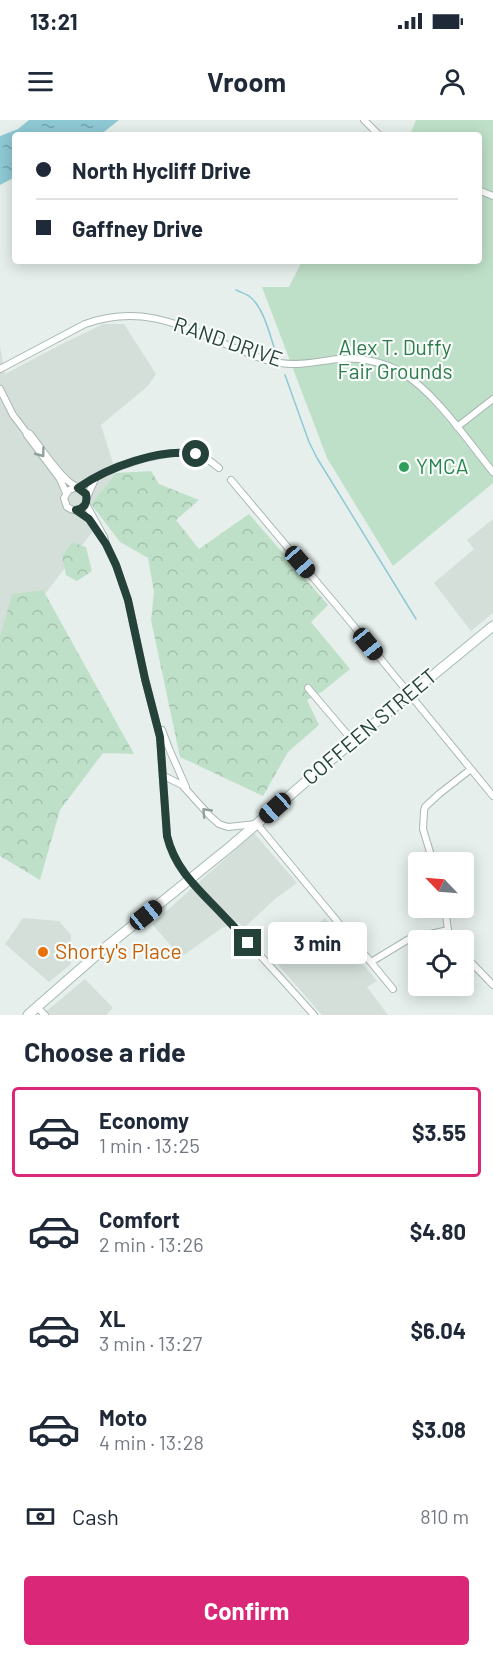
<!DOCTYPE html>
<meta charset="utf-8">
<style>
:root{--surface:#fff;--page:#f6f6f7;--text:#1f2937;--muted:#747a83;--line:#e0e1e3;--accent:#db2777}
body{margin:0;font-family:Barlow,sans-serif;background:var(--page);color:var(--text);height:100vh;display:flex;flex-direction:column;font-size:22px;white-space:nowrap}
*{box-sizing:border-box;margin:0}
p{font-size:20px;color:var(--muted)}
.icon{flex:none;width:33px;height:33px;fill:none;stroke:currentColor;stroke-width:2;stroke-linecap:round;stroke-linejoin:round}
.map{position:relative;height:895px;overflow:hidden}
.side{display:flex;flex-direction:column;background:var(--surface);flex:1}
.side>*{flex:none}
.hud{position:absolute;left:12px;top:12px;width:470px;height:132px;border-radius:6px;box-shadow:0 3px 15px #0003;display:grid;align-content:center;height:132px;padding:0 24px;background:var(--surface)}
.needle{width:39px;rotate:295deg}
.tools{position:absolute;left:408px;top:732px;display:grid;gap:12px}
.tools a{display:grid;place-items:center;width:66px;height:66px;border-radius:6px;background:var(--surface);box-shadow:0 3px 15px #0003;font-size:30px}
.end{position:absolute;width:27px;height:27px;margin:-14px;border:8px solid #24423a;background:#fff;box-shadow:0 0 0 3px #fff}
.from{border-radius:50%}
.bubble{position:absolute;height:42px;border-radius:6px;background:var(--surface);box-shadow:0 3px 15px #0003;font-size:20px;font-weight:700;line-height:42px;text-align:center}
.car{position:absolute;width:18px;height:36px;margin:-18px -9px;border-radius:8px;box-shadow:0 0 4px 2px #0007;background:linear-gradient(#222 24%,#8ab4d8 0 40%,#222 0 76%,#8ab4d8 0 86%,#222 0)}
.hud b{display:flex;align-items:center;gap:21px;height:57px;font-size:22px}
.hud b+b{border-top:2px solid var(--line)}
.hud i{width:15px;height:15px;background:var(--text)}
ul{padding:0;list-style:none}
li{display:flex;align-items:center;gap:18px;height:90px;margin:0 12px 9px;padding:0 12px;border:3px solid transparent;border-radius:6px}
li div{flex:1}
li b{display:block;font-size:22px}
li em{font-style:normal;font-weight:700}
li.current{border-color:var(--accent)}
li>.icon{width:54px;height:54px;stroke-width:1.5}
h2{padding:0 24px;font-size:27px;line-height:72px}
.pay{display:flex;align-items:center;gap:15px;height:66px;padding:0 24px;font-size:22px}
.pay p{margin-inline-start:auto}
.button{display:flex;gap:12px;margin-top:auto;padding:12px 24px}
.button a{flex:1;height:69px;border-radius:6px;background:var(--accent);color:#fff;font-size:24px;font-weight:700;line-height:69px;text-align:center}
.status{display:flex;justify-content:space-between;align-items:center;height:42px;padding:0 30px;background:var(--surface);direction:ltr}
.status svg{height:16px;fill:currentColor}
header{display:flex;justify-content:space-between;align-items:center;height:78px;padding:0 24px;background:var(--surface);font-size:27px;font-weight:700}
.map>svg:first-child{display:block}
.built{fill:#d4dfda}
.forest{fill:url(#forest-crowns)}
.park{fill:#bfe0c8}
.water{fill:url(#water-ripples)}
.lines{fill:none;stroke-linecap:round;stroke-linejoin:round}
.stream{stroke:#8ec9d4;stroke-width:1.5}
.minor-casing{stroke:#a8b8b2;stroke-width:8}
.secondary-casing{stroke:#a4bbb3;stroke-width:11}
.minor{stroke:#fff;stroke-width:6}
.secondary{stroke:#fff;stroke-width:9}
.oneway{stroke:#92a09c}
.route{stroke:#24423a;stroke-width:8}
.leisure-dot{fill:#2e9e5b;stroke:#f7fbf9;stroke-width:2}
.food-dot{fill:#e8710a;stroke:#f7fbf9;stroke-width:2}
.labels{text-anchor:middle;stroke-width:4.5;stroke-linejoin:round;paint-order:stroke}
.street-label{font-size:21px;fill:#24423a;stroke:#f7fbf9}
.park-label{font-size:21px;fill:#2d7a4b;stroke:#f7fbf9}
.leisure-label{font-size:21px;fill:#27864d;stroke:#f7fbf9;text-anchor:start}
.food-label{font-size:21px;fill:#c56008;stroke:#f7fbf9;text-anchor:start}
</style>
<div class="status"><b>13:21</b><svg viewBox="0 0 49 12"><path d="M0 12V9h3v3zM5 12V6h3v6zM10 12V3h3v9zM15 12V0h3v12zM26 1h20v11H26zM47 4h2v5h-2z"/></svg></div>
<header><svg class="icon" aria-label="menu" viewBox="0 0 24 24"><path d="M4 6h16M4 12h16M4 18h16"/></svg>Vroom<svg class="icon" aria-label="person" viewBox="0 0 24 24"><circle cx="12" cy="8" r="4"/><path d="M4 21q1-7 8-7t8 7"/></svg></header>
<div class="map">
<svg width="493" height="895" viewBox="0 0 493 895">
<defs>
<pattern id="forest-crowns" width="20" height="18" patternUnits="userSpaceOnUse" patternTransform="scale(1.5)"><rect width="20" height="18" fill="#bfe0c8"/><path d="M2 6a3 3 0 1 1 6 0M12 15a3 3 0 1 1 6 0" fill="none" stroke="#a4c1ad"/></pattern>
<pattern id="water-ripples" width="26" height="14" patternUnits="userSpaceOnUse" patternTransform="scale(1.5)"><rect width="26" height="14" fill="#8ec9d4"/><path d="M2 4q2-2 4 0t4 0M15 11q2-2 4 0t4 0" fill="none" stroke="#74a5ad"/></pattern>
</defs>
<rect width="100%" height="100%" fill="#e6efeb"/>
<!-- built -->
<path class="built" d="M103,204H124L156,254L148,266L101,305L116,353L91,384L93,411L39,482L0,524V225L5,254L60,225Z
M493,399V493L471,511L434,463L474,429L467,420Z
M254,713L297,763L275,779L244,808L238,802L222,808L181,837L152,804Z
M23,798L59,801L71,815V844L49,862L5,824Z
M325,798L377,861L367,867L388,895H322L274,840Z
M85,859L113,888L106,895H42Z"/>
<!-- forest -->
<path class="forest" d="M151,351L159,364L199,380L176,400L199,429L249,394L328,485L311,502L350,549L323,571L307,580L319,605L288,632L263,676L180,637L151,500L154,472L148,438L120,422L91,384L116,353Z
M72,422L86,427L92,451L77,461L66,455L62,436Z
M43,470L134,634L103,633L60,690L40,760L0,736V517L12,474Z"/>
<!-- park -->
<path class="park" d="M416,0H493V363L393,446L327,338L262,167H289L302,141H478V15H410Z"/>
<!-- water -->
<path class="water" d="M29,0H119L100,15H15V57L0,65V16L18,9Z"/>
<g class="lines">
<!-- stream -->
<path class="stream" d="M236,170C240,172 246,174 249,176C264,187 270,216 276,233
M285,255L309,322L317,338L416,499"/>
<defs>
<path id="minor" d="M364,0L379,15
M478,70L493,76
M0,249L85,204C144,183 184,207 237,229C251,234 265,242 280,243C300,246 319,241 339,239C360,237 383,242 401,252C435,272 468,321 493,352
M0,269L13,295L26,312
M457,307L493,279
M96,357C120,344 169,328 195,334C204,336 212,342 219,348
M231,360L348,499L493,676
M78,368L96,357L87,377
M66,373L60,359L27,315L26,312L30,314C42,329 53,347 67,360C73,366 81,368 86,374V384C81,391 74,392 67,387L64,378L69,370L75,368
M76,390L89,399L106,424L104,417L86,384
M106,424L116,445L128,480L145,559L160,617L167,716C176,755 208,778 234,807C261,836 288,866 314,895
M308,568L353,621
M162,610L170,631L186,667
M164,656L182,665L210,696L219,704L228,707L257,704L393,869
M433,742L423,709L424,691L425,687L439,674L471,649
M445,788L448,810L453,820
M464,835L493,865
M371,842L409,819L448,810
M37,887L45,895"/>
<path id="secondary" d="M28,895L101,831L231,726L353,621L493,506"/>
</defs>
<!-- minor casing -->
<use href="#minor" class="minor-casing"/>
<!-- secondary casing -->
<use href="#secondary" class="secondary-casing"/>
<!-- minor -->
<use href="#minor" class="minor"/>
<!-- secondary -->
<use href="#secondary" class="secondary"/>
</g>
<!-- one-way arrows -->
<defs><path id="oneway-chevron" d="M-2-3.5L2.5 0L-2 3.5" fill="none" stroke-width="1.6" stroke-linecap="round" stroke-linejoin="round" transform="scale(1.5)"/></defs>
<g class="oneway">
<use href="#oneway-chevron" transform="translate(41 333) rotate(53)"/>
<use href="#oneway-chevron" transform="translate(206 692) rotate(-134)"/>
</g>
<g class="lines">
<!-- route -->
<path class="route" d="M196,334C160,328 108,347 78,368L86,374C88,383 84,389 76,390L89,399L106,424L116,445L128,480L145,559L160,617L167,716C175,749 197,768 220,792C230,802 239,812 248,823"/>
</g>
<!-- markers -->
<circle class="leisure-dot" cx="404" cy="347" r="6"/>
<circle class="food-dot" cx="43" cy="832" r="6"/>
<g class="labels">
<!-- street labels -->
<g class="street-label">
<text transform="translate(228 222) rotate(19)" y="7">RAND DRIVE</text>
<text transform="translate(370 607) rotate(-40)" y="7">COFFEEN STREET</text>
</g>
<!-- park labels -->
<g class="park-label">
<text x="395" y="235">Alex T. Duffy<tspan x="395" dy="24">Fair Grounds</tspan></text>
</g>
<!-- leisure labels -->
<g class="leisure-label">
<text x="416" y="354">YMCA</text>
</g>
<!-- food labels -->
<g class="food-label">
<text x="55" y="839">Shorty's Place</text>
</g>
</g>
</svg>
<div class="tools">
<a><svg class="needle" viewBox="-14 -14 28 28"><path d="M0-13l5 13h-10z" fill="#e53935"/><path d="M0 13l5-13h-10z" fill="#747a83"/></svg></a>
<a><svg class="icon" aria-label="locate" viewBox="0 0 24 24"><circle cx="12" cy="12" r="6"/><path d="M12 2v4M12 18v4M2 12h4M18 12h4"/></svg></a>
</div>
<i class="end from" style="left:196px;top:334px"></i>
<i class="end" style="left:248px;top:823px"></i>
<div class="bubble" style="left:268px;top:802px;width:99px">3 min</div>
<i class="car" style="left:300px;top:442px;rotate:139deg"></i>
<i class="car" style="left:368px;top:524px;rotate:141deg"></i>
<i class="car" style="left:275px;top:688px;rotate:228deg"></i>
<i class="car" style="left:146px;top:795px;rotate:51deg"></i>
<div class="hud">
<b><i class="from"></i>North Hycliff Drive</b>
<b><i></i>Gaffney Drive</b>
</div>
</div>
<section class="side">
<h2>Choose a ride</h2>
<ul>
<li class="current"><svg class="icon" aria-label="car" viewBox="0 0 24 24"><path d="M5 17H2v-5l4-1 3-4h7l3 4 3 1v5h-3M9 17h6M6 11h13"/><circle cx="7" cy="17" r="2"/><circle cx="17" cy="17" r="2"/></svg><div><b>Economy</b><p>1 min · 13:25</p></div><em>$3.55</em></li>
<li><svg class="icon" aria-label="car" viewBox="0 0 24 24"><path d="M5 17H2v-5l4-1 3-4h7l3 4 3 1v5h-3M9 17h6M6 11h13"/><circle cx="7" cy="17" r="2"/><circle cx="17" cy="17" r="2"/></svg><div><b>Comfort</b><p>2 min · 13:26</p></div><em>$4.80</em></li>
<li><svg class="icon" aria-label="car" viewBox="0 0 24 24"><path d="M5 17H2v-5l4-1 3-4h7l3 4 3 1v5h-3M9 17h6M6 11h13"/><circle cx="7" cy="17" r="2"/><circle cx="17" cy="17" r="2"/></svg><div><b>XL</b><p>3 min · 13:27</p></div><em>$6.04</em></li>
<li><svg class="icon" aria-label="car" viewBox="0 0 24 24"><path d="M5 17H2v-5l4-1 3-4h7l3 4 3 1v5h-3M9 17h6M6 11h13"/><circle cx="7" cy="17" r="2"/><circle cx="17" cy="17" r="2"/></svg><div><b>Moto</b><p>4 min · 13:28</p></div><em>$3.08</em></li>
</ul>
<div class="pay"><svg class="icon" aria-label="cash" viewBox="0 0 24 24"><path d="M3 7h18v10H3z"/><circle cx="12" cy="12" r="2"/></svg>Cash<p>810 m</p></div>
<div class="button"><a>Confirm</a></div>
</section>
